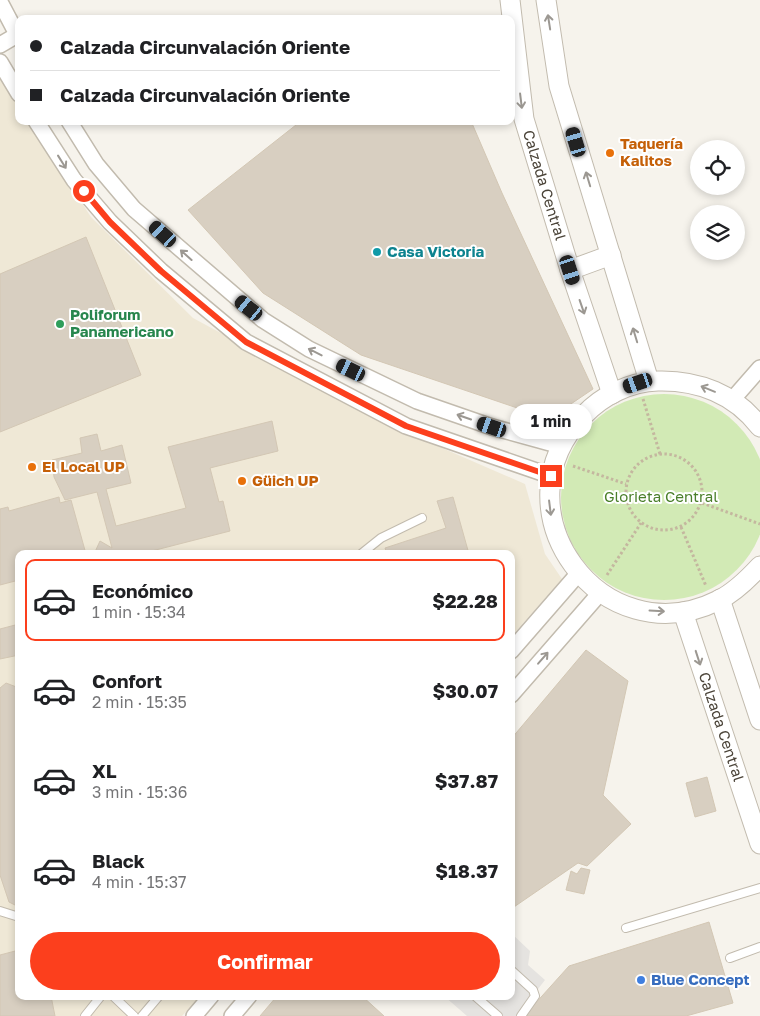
<!DOCTYPE html>
<html lang="es">
<meta charset="utf-8">
<style>
:root{--surface:#fff;--page:#f2f2f2;--text:#202124;--muted:#757577;--line:#e0e0e0;--accent:#fc3f1d}
body{margin:0;font-family:"Golos Text",sans-serif;background:var(--page);color:var(--text);height:100vh;display:flex;flex-direction:column;font-size:19px;white-space:nowrap}
*{box-sizing:border-box;margin:0}
p{font-size:16px;color:var(--muted)}
.icon{flex:none;width:28px;height:28px;fill:none;stroke:currentColor;stroke-width:2;stroke-linecap:round;stroke-linejoin:round}
.map{position:relative;flex:1;overflow:hidden}
.panel{position:absolute;left:15px;top:550px;width:500px;height:450px;display:flex;flex-direction:column;background:var(--surface);border-radius:10px;box-shadow:0 2px 8px #0003}
.panel>*{flex:none}
.guide{position:absolute;left:15px;top:15px;width:500px;height:110px;border-radius:10px;box-shadow:0 2px 8px #0003;display:grid;align-content:center;height:110px;padding:0 15px;background:var(--surface)}
.fabs{position:absolute;left:690px;top:140px;display:grid;gap:10px}
.fabs a{display:grid;place-items:center;width:55px;height:55px;border-radius:50%;background:var(--surface);box-shadow:0 2px 8px #0003;font-size:25px}
.end{position:absolute;width:22px;height:22px;margin:-11px;border:6px solid #fc3f1d;background:#fff;box-shadow:0 0 0 2px #fff}
.from{border-radius:50%}
.bubble{position:absolute;height:35px;border-radius:18px;background:var(--surface);box-shadow:0 2px 8px #0003;font-size:16px;font-weight:700;line-height:35px;text-align:center}
.car{position:absolute;width:15px;height:30px;margin:-15px -8px;border-radius:6px;box-shadow:0 0 4px 1px #0007;background:linear-gradient(#222 24%,#8ab4d8 0 40%,#222 0 76%,#8ab4d8 0 86%,#222 0)}
.guide b{display:flex;align-items:center;gap:18px;height:48px;font-size:19px}
.guide b+b{border-top:1px solid var(--line)}
.guide i{width:12px;height:12px;background:var(--text)}
ul{padding:9px 0 0;list-style:none}
li{display:flex;align-items:center;gap:15px;height:82px;margin:0 10px 8px;padding:0 5px;border:2px solid transparent;border-radius:10px}
li div{flex:1}
li b{display:block;font-size:19px}
li em{font-style:normal;font-weight:700}
li.active{border-color:var(--accent)}
li>.icon{width:45px;height:45px;stroke-width:1.5}
.primary-button{display:flex;gap:10px;margin-top:auto;padding:10px 15px}
.primary-button a{flex:1;height:58px;border-radius:30px;background:var(--accent);color:#fff;font-size:20px;font-weight:700;line-height:58px;text-align:center}
.map>svg:first-child{display:block}
.education{fill:#efe8d6}
.green{fill:#d2eab5}
.parking{fill:#e5e3e0}
.building{fill:#d8cfc1;stroke:#d3c7b4}
.lines{fill:none;stroke-linecap:round;stroke-linejoin:round}
.service-casing{stroke:#c2bbae;stroke-width:10}
.minor-casing{stroke:#c2bbae;stroke-width:18}
.tertiary-casing{stroke:#c2bbae;stroke-width:21}
.path{stroke:#c4b79f;stroke-width:3;stroke-dasharray:2.5 2.5;stroke-linecap:butt}
.service{stroke:#fff;stroke-width:8}
.minor{stroke:#fff;stroke-width:15}
.tertiary{stroke:#fff;stroke-width:19}
.oneway{stroke:#9c9892}
.route{stroke:#fc3f1d;stroke-width:6}
.food-dot{fill:#e8710a;stroke:#fff;stroke-width:2}
.culture-dot{fill:#0f9aa8;stroke:#fff;stroke-width:2}
.leisure-dot{fill:#2e9e5b;stroke:#fff;stroke-width:2}
.shop-dot{fill:#3f7fe0;stroke:#fff;stroke-width:2}
.labels{text-anchor:middle;stroke-width:4;stroke-linejoin:round;paint-order:stroke}
.food-label{font-size:15px;font-weight:bold;fill:#c56008;stroke:#fff;text-anchor:start}
.street-label{font-size:15px;fill:#4b4439;stroke:#fff}
.culture-label{font-size:15px;font-weight:bold;fill:#0d838f;stroke:#fff;text-anchor:start}
.leisure-label{font-size:15px;font-weight:bold;fill:#27864d;stroke:#fff;text-anchor:start}
.park-label{font-size:15px;fill:#4a7f2a;stroke:#fff}
.shop-label{font-size:15px;font-weight:bold;fill:#366cbe;stroke:#fff;text-anchor:start}
</style>
<div class="map">
<svg width="760" height="1016" viewBox="0 0 760 1016">
<rect width="100%" height="100%" fill="#f6f3ec"/>
<!-- education -->
<path class="education" d="M0,74L19,105V121H28L91,217L193,318L403,431L525,484L545,554L562,579L511,637V554H19V996H200L182,1016H0Z"/>
<!-- green -->
<path class="green" d="M561 497a103 103 0 1 1 206 0a103 103 0 1 1-206 0Z"/>
<!-- parking -->
<path class="parking" d="M511,933L530,951L528,965L545,980L517,1016H467L444,996H511Z"/>
<!-- building -->
<path class="building" d="M301,121H471L502,193L593,389L562,410L532,413L361,355L263,293L188,210Z
M86,237L141,375L0,432V274Z
M272,421L278,451L210,468L219,502L223,501L230,531L140,554H94L100,541L112,548L97,492L65,500L54,477L52,460L82,453L80,438L97,434L101,451L122,445L131,483L106,489L116,526L186,508L168,447Z
M59,497L60,503L71,500L86,554H19V580L0,585V509L8,507L9,511Z
M453,497L469,554H387L385,548L446,528L437,501Z
M19,624V655L0,659V629Z
M586,650L628,681L603,795L631,824L587,866L578,863L511,909V739Z
M6,683L19,688V907L9,902L0,875V688Z
M707,777L716,811L695,817L686,783Z
M581,868L590,870L584,894L566,890L571,871L577,874Z
M709,922L733,1003L686,1016H524L569,966Z
M19,950V996H51L55,1016H0V955Z
M277,996H362L384,1016H260Z"/>
<g class="lines">
<defs>
<path id="service" d="M361,554L381,538L422,518
M0,911L19,917
M626,928L760,888
M730,958L760,947
M511,970L533,990L535,996L521,1016
M113,996L134,1016
M475,996L498,1016
M85,1016L101,996
M142,1016L159,996"/>
<path id="minor" d="M0,2L19,38
M0,45L17,35
M0,62L19,94
M36,121L74,180L110,222L161,271L246,342L406,426L551,476
M69,121L96,164L134,209L263,320L309,349L417,401L492,427L561,446
M732,400L760,368
M511,651L578,574
M511,695L600,593
M194,1016L211,996
M232,1016L249,996"/>
<g id="tertiary">
<path id="s1" d="M510,0L524,119L570,270L612,394"/>
<path d="M546,0L559,86L649,381"/>
<path d="M570,270L611,255"/>
<path d="M760,427C735,394 698,380 658,381C630,382 603,395 584,415C492,509 602,659 719,600C735,592 748,579 760,566"/>
<path d="M720,599L760,720"/>
<path id="s2" d="M683,612L760,844"/>
</g>
</defs>
<!-- service casing -->
<use href="#service" class="service-casing"/>
<!-- minor casing -->
<use href="#minor" class="minor-casing"/>
<!-- tertiary casing -->
<use href="#tertiary" class="tertiary-casing"/>
<!-- path -->
<path class="path" d="M643,399L660,454
M626 492a38 38 0 1 1 76 0a38 38 0 1 1-76 0Z
M573,466L626,484
M702,503L760,524
M681,527L706,586
M607,575L641,523"/>
<!-- service -->
<use href="#service" class="service"/>
<!-- minor -->
<use href="#minor" class="minor"/>
<!-- tertiary -->
<use href="#tertiary" class="tertiary"/>
</g>
<!-- one-way arrows -->
<defs><path id="oneway-shaft" d="M-6 0H5M1.5-3L5.5 0L1.5 3" fill="none" stroke-width="1.6" stroke-linecap="round" stroke-linejoin="round" transform="scale(1.25)"/></defs>
<g class="oneway">
<use href="#oneway-shaft" transform="translate(549 22) rotate(-99)"/>
<use href="#oneway-shaft" transform="translate(521 101) rotate(83)"/>
<use href="#oneway-shaft" transform="translate(62 162) rotate(58)"/>
<use href="#oneway-shaft" transform="translate(588 179) rotate(-107)"/>
<use href="#oneway-shaft" transform="translate(186 255) rotate(-138)"/>
<use href="#oneway-shaft" transform="translate(582 307) rotate(71)"/>
<use href="#oneway-shaft" transform="translate(635 335) rotate(-107)"/>
<use href="#oneway-shaft" transform="translate(315 352) rotate(-153)"/>
<use href="#oneway-shaft" transform="translate(708 389) rotate(-158)"/>
<use href="#oneway-shaft" transform="translate(464 417) rotate(-161)"/>
<use href="#oneway-shaft" transform="translate(550 508) rotate(83)"/>
<use href="#oneway-shaft" transform="translate(657 611) rotate(3)"/>
<use href="#oneway-shaft" transform="translate(543 658) rotate(-49)"/>
<use href="#oneway-shaft" transform="translate(698 658) rotate(72)"/>
</g>
<g class="lines">
<!-- route -->
<path class="route" d="M84,191L110,222L161,271L246,342L406,426L551,476"/>
</g>
<!-- markers -->
<g class="food-dot">
<circle cx="610" cy="153" r="5"/>
<circle cx="32" cy="467" r="5"/>
<circle cx="242" cy="481" r="5"/>
</g>
<circle class="culture-dot" cx="377" cy="252" r="5"/>
<circle class="leisure-dot" cx="60" cy="324" r="5"/>
<circle class="shop-dot" cx="641" cy="980" r="5"/>
<g class="labels">
<!-- food labels -->
<g class="food-label">
<text x="620" y="149">Taquería<tspan x="620" dy="17">Kalitos</tspan></text>
<text x="42" y="472">El Local UP</text>
<text x="252" y="486">Güich UP</text>
</g>
<!-- street labels -->
<g class="street-label">
<text dy="5" stroke="none"><textPath href="#s1" startOffset="189">Calzada Central</textPath></text>
<text dy="5" stroke="none"><textPath href="#s2" startOffset="121">Calzada Central</textPath></text>
</g>
<!-- culture labels -->
<g class="culture-label">
<text x="387" y="257">Casa Victoria</text>
</g>
<!-- leisure labels -->
<g class="leisure-label">
<text x="70" y="320">Poliforum<tspan x="70" dy="17">Panamericano</tspan></text>
</g>
<!-- park labels -->
<g class="park-label">
<text x="661" y="502">Glorieta Central</text>
</g>
<!-- shop labels -->
<g class="shop-label">
<text x="651" y="985">Blue Concept</text>
</g>
</g>
</svg>
<div class="fabs">
<a><svg class="icon" aria-label="locate" viewBox="0 0 24 24"><circle cx="12" cy="12" r="6"/><path d="M12 2v4M12 18v4M2 12h4M18 12h4"/></svg></a>
<a><svg class="icon" aria-label="layers" viewBox="0 0 24 24"><path d="M12 4l9 5-9 5-9-5zM3 14l9 5 9-5"/></svg></a>
</div>
<i class="end from" style="left:84px;top:191px"></i>
<i class="end" style="left:551px;top:476px"></i>
<div class="bubble" style="left:510px;top:404px;width:82px">1 min</div>
<i class="car" style="left:576px;top:142px;rotate:343deg"></i>
<i class="car" style="left:163px;top:234px;rotate:312deg"></i>
<i class="car" style="left:570px;top:270px;rotate:162deg"></i>
<i class="car" style="left:249px;top:308px;rotate:309deg"></i>
<i class="car" style="left:351px;top:370px;rotate:296deg"></i>
<i class="car" style="left:638px;top:383px;rotate:251deg"></i>
<i class="car" style="left:492px;top:427px;rotate:289deg"></i>
<div class="guide">
<b><i class="from"></i>Calzada Circunvalación Oriente</b>
<b><i></i>Calzada Circunvalación Oriente</b>
</div>
<section class="panel">
<ul>
<li class="active"><svg class="icon" aria-label="car" viewBox="0 0 24 24"><path d="M5 17H2v-5l4-1 3-4h7l3 4 3 1v5h-3M9 17h6M6 11h13"/><circle cx="7" cy="17" r="2"/><circle cx="17" cy="17" r="2"/></svg><div><b>Económico</b><p>1 min · 15:34</p></div><em>$22.28</em></li>
<li><svg class="icon" aria-label="car" viewBox="0 0 24 24"><path d="M5 17H2v-5l4-1 3-4h7l3 4 3 1v5h-3M9 17h6M6 11h13"/><circle cx="7" cy="17" r="2"/><circle cx="17" cy="17" r="2"/></svg><div><b>Confort</b><p>2 min · 15:35</p></div><em>$30.07</em></li>
<li><svg class="icon" aria-label="car" viewBox="0 0 24 24"><path d="M5 17H2v-5l4-1 3-4h7l3 4 3 1v5h-3M9 17h6M6 11h13"/><circle cx="7" cy="17" r="2"/><circle cx="17" cy="17" r="2"/></svg><div><b>XL</b><p>3 min · 15:36</p></div><em>$37.87</em></li>
<li><svg class="icon" aria-label="car" viewBox="0 0 24 24"><path d="M5 17H2v-5l4-1 3-4h7l3 4 3 1v5h-3M9 17h6M6 11h13"/><circle cx="7" cy="17" r="2"/><circle cx="17" cy="17" r="2"/></svg><div><b>Black</b><p>4 min · 15:37</p></div><em>$18.37</em></li>
</ul>
<div class="primary-button"><a>Confirmar</a></div>
</section>
</div>
